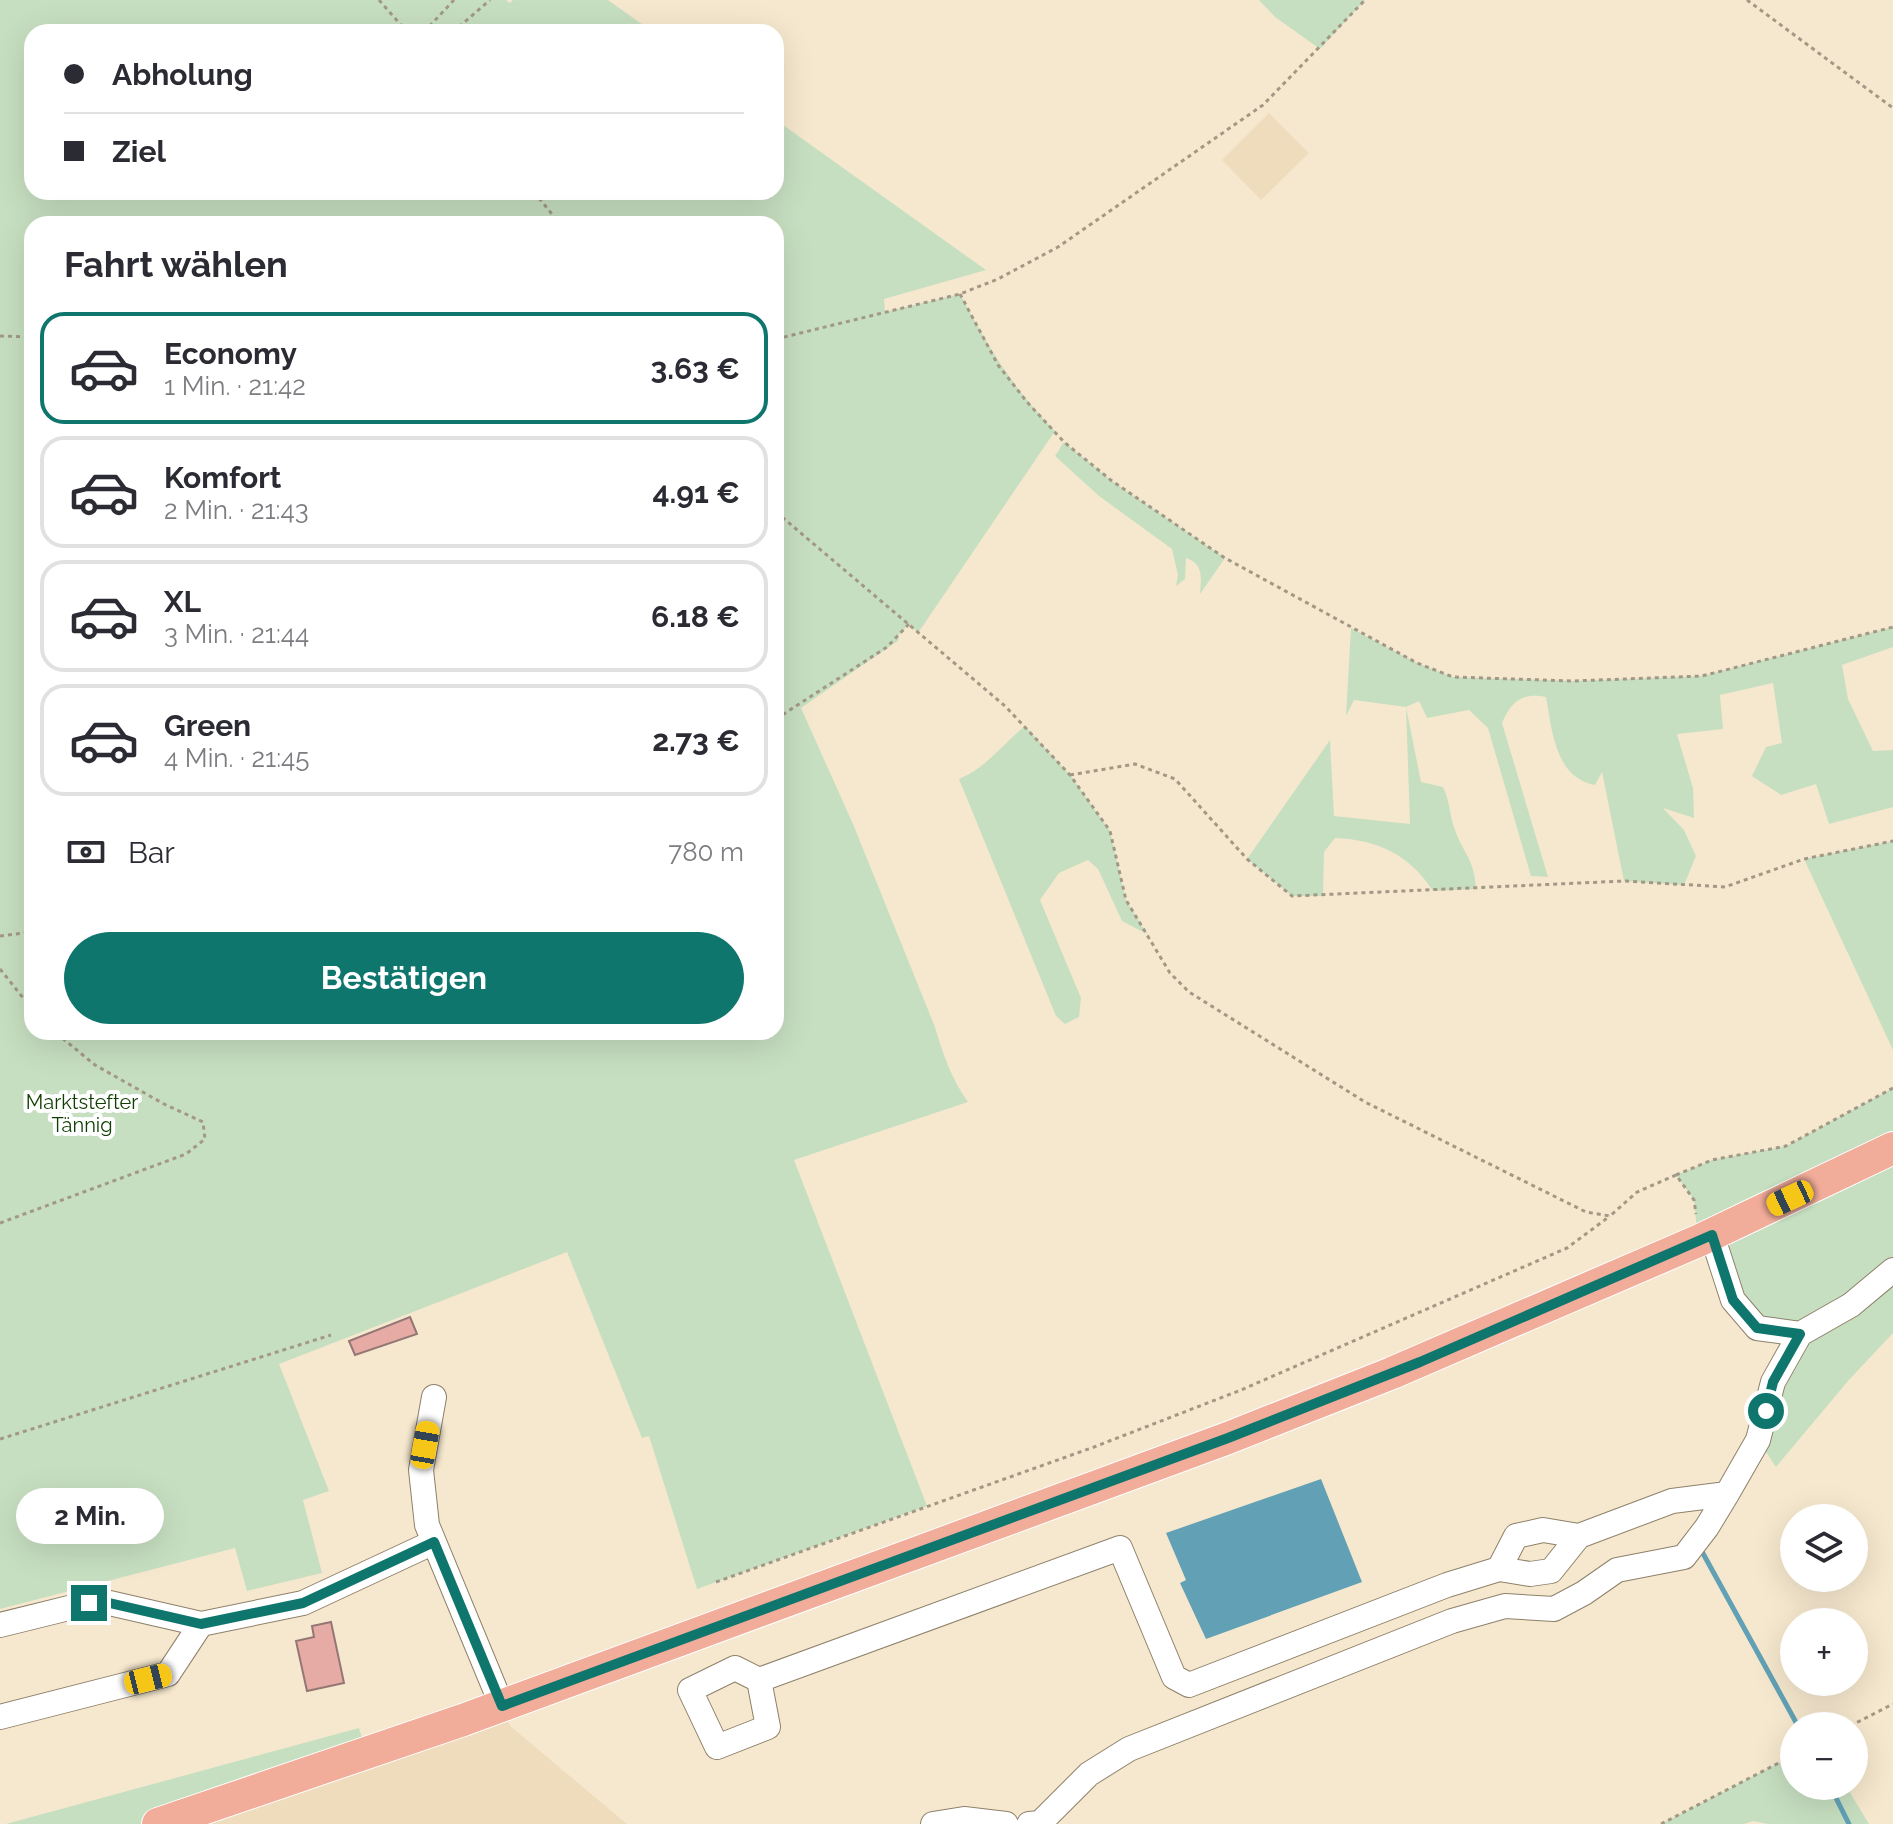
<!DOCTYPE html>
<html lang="de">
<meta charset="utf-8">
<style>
:root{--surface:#fff;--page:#f7f7f7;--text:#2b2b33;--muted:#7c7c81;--line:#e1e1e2;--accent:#0f766e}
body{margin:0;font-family:Raleway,sans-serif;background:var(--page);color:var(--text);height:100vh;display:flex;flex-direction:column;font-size:30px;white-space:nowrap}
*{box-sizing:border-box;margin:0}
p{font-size:26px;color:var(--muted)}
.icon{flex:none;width:44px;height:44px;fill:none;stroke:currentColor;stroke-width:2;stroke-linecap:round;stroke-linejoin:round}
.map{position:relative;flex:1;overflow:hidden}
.side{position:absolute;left:24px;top:216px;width:760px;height:824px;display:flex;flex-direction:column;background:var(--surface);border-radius:24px;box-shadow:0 8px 32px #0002}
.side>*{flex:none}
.top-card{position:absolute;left:24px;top:24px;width:760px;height:176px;border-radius:24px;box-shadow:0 8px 32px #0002;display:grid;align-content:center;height:176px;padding:0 40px;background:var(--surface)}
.controls{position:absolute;left:1780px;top:1504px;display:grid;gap:16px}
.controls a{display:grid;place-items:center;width:88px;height:88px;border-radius:50%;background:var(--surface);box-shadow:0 8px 32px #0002;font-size:40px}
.end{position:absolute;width:36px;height:36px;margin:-18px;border:10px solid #0f766e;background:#fff;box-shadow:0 0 0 4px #fff}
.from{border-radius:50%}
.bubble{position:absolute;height:56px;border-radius:28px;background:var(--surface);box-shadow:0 8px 32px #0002;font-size:26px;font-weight:700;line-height:56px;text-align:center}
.car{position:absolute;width:24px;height:48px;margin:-24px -12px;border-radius:10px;box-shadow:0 0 6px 2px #0007;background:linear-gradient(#f5c518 24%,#345 0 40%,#f5c518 0 76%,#345 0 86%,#f5c518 0)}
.top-card b{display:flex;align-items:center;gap:28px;height:76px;font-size:30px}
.top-card b+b{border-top:2px solid var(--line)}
.top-card i{width:20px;height:20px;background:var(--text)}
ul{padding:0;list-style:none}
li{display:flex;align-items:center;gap:24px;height:112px;margin:0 16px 12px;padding:0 24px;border:4px solid var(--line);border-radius:24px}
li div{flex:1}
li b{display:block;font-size:30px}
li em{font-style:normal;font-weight:700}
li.active{border-color:var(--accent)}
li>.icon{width:72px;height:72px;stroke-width:1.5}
h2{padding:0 40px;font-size:36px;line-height:96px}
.pay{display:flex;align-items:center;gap:20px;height:88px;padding:0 40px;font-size:30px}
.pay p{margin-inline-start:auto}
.cta{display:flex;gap:16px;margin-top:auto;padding:16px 40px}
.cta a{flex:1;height:92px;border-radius:48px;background:var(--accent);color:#fff;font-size:32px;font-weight:700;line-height:92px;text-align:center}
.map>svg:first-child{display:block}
.built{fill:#efdcbc}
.green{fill:#c7dfc1;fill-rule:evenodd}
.water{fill:#62a1b5}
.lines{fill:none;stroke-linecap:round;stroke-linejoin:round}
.stream{stroke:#62a1b5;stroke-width:5}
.building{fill:#e7aba6;stroke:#947774;stroke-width:2}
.minor-casing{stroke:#8e816a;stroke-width:26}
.major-casing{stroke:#fff;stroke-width:34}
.path{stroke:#a29885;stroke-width:3;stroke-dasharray:4 4;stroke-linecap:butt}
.minor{stroke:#fff;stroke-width:24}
.major{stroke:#f2ac9a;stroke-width:32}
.route{stroke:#0f766e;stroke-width:10}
.labels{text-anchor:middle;stroke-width:8;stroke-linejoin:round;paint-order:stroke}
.park-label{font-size:20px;fill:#103f02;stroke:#fff}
</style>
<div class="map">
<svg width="1893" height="1824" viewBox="0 0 1893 1824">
<rect width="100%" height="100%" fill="#f6e8ce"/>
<!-- built -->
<path class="built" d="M1269,113L1309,153L1261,200L1222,160Z
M502,1706L510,1726L627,1824H158Z"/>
<!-- green -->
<path class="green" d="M0,0H506L510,3L513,0H608L653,32H32V192H776V120L986,270L884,299L885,312L960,294C989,348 1011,386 1055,431L918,633L909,624L897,637L899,640L801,708L853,824L935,1027C943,1054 951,1078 968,1102L794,1160L927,1506L697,1589L649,1436L642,1438L567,1252L279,1364L329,1491L303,1500L322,1573L247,1591L235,1548L0,1609ZM32,224H776V1032H32Z
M1259,0H1365L1320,49L1275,17Z
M1064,442L1112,481L1225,558L1200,594C1201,578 1204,564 1186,558L1185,579L1176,586L1178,575L1172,549L1099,496L1055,456Z
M1893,627V647L1842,665L1848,699L1873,751L1893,750V807L1829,824L1816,784L1781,795L1752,776L1766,747L1782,743L1773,683L1720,695L1723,729L1677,734L1693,788L1694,818L1663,808L1684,830L1696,856L1684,885L1624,881L1602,772L1595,785C1555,778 1552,730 1546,697C1522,692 1511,702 1502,723L1548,877L1531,876L1488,728L1469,710L1427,718L1419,701L1406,707L1421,782L1443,787C1451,804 1449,815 1455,830C1464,855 1474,858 1476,889L1433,891C1409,854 1378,840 1335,838L1324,852L1323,896H1292L1247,859L1330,740L1334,816L1410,824L1406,707L1354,700L1346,716L1351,628L1417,663L1453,677L1573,681L1702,676Z
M1025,726L1070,775L1110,831L1126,900L1147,934L1122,921L1098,869L1088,860L1059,873L1040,900L1081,998L1079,1017L1065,1024L1056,1016L959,779C986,768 1003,744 1025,726Z
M1893,841V1050L1804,859Z
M1893,1088V1333L1848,1381L1776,1467L1758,1440L1800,1334L1757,1328L1698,1241L1694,1200L1676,1175L1712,1160L1786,1146Z
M359,1728L363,1741L158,1824H6Z
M1794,1755V1786H1846L1869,1824H1768L1753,1821L1744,1824H1661Z"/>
<!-- water -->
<path class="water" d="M1321,1479L1362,1582L1206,1639L1180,1583L1186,1580L1166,1533Z"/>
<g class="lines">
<!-- stream -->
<path class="stream" d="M1700,1548L1798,1726
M1830,1786L1849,1824"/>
</g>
<!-- building -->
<path class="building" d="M410,1317L417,1334L355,1355L349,1341Z
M331,1622L344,1683L307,1691L296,1641L314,1637L312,1626Z"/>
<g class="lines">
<defs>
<path id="minor" d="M1712,1235L1733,1300L1757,1328L1800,1334L1851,1305L1893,1270
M434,1397L421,1470L427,1525L502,1706
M1499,1569L1516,1536L1543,1530L1579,1536
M0,1625L89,1603L105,1602L201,1624L303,1603L434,1542
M759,1680L768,1727L717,1747L690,1690L735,1668L759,1680L1120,1548L1174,1677L1189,1685L1447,1585L1499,1569L1530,1574L1551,1571L1579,1536L1672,1501L1727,1494L1758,1440L1773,1382L1800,1334
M0,1717L168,1674L201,1624
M933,1824L964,1819L1006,1824
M1029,1824L1040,1823L1089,1774L1129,1749L1452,1621L1505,1606L1554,1609L1584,1593L1617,1570L1684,1557L1707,1527L1727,1494"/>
<path id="major" d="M158,1824L463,1720L1228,1438L1392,1373L1698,1241L1893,1148"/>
</defs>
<!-- minor casing -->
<use href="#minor" class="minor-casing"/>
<!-- major casing -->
<use href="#major" class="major-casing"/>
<!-- path -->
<path class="path" d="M379,0L407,32
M1747,0L1893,108
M424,32L454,0
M453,32L490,0
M534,192L560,224
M960,294L998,365L1027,402L1064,442L1112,481L1225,558L1417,663L1453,677L1573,681L1702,676L1893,627
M0,336L32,337
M776,339L960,294L998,279L1058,247L1263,105L1365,0
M776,512L1005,706L1070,775L1110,831L1126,900L1170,973L1189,992L1365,1102L1586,1212L1610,1216L1637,1192L1676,1175L1694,1200L1696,1214
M776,719L887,647L909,624
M1070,775L1135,764L1175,779L1247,859L1292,896L1624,881L1725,887L1804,859L1893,841
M0,936L32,932
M0,969L32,1009
M1676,1175L1712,1160L1786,1146L1893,1088
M0,1223L186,1154L205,1139L203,1122L164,1104L95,1065L55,1032
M0,1439L331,1335
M716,1582L1094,1447L1241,1390L1567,1248L1610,1216
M1850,1726L1893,1704
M1661,1824L1794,1755"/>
<!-- minor -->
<use href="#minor" class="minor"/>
<!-- major -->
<use href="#major" class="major"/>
</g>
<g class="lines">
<!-- route -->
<path class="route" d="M89,1603L105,1602L201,1624L303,1603L434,1542L502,1706L1228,1438L1420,1362L1712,1235L1733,1300L1757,1328L1800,1334L1773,1382L1766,1411"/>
</g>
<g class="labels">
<!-- park labels -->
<g class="park-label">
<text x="82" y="1109">Marktstefter<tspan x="82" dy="23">Tännig</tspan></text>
</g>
</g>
</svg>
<div class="controls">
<a><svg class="icon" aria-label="layers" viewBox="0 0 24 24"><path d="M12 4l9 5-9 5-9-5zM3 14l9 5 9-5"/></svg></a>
<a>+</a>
<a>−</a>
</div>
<i class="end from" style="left:1766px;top:1411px"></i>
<i class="end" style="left:89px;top:1603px"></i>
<div class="bubble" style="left:16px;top:1488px;width:148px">2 Min.</div>
<i class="car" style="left:1790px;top:1198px;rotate:245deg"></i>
<i class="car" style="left:425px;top:1445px;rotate:10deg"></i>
<i class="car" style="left:148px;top:1679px;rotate:76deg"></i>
<div class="top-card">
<b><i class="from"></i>Abholung</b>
<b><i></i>Ziel</b>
</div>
<section class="side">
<h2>Fahrt wählen</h2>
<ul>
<li class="active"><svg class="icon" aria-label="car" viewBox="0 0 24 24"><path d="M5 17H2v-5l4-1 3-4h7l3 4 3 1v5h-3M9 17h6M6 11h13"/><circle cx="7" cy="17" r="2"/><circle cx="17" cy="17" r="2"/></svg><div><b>Economy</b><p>1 Min. · 21:42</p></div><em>3.63 €</em></li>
<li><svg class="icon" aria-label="car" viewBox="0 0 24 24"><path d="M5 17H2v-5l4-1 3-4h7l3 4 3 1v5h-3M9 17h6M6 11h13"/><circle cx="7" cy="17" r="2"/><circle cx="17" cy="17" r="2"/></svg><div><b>Komfort</b><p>2 Min. · 21:43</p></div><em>4.91 €</em></li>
<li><svg class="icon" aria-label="car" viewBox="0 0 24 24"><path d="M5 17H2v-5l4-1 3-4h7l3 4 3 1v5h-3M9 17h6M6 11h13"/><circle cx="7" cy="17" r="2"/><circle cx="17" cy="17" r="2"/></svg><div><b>XL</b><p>3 Min. · 21:44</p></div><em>6.18 €</em></li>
<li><svg class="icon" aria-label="car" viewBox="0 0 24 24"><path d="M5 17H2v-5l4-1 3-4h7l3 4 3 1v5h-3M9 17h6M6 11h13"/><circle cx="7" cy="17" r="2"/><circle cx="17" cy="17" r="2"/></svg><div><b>Green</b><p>4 Min. · 21:45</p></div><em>2.73 €</em></li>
</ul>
<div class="pay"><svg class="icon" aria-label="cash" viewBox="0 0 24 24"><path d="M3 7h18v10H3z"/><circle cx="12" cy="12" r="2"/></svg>Bar<p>780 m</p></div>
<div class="cta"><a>Bestätigen</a></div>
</section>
</div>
